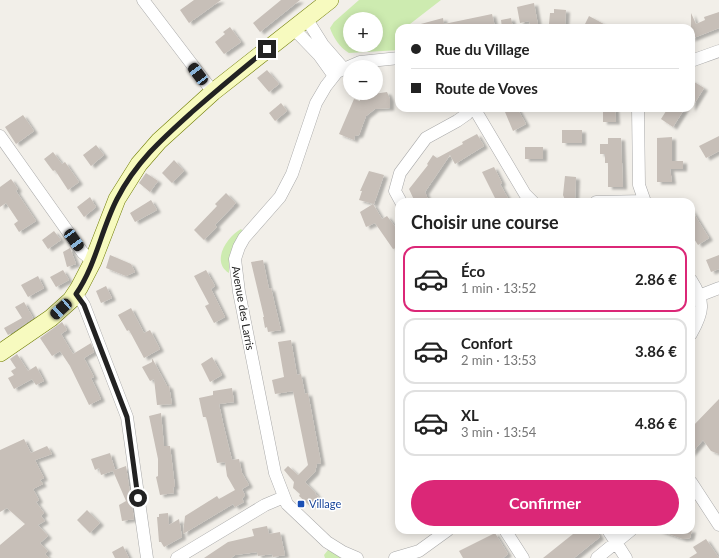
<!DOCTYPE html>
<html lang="fr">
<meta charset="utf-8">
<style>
:root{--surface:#fff;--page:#f2f2f2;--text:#222;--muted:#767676;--line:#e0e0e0;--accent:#db2777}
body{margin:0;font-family:Lato,sans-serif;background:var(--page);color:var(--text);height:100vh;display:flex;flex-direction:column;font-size:15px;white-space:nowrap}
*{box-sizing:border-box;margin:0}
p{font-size:13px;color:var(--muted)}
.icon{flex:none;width:22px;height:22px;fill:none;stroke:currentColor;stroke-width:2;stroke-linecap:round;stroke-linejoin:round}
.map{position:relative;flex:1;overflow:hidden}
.drawer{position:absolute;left:395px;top:198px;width:300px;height:336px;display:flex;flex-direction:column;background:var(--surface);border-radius:12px;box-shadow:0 2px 10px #0003}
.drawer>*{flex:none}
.banner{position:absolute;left:395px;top:24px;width:300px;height:88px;border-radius:12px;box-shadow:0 2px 10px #0003;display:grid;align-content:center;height:88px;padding:0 16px;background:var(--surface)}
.buttons{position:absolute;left:343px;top:12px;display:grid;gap:8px}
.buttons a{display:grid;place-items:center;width:40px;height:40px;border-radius:50%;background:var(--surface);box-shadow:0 2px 10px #0003;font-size:20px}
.end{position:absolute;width:18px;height:18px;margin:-9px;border:5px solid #222;background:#fff;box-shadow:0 0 0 2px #fff}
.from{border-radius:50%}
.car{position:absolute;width:12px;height:24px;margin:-12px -6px;border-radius:5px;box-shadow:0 0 3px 1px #0007;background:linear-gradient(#222 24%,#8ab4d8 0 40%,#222 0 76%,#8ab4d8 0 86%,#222 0)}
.banner b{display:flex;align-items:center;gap:14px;height:38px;font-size:15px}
.banner b+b{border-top:1px solid var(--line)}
.banner i{width:10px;height:10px;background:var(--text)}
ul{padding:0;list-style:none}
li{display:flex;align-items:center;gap:12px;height:66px;margin:0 8px 6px;padding:0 8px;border:2px solid var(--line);border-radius:12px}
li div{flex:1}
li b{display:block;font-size:15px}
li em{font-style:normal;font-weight:700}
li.active{border-color:var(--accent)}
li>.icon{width:36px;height:36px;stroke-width:1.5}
h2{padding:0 16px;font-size:18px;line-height:48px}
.button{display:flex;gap:8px;margin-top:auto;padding:8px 16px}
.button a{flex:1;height:46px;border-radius:24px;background:var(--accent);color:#fff;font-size:16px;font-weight:700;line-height:46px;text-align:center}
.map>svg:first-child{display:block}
.grass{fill:#cdebb0;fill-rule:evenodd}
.building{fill:#c7bfb8;filter:url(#shadow)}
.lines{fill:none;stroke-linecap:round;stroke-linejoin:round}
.street-casing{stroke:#a9a9a9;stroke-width:13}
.secondary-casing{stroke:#707d05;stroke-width:18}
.street{stroke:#fff;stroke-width:12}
.secondary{stroke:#f7fabf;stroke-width:17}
.route{stroke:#222;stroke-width:5}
.transit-dot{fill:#1a4fb4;stroke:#fff;stroke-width:1.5}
.labels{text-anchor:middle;stroke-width:3;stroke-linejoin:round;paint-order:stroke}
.street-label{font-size:11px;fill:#222;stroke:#fff}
.transit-label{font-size:11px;fill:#164399;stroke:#fff;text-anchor:start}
</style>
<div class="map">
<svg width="719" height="558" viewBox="0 0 719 558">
<defs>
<filter id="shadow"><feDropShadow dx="4" dy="2.5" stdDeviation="1" flood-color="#0004"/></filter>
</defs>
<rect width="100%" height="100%" fill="#f2efe9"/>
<!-- grass -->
<path class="grass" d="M359,0H441L410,24L411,28H399V50L349,53C340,48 333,37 330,28L334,22ZM350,19H376V45H350Z
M241,229L243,231L229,258V273C210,261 228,236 241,229Z
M328,550L343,558H325L324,555Z"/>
<!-- building -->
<path class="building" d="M194,0H221L189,23L180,10Z
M281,0H300L260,32L253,23Z
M534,3L538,25H530L529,21L520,23L517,7Z
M554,9L566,10L565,25L549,24L550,13H554Z
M719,12V28L691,39V13L696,24L705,20L704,17Z
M492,14L495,27L417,28V25L443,18L444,24Z
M589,16L611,28H583Z
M511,18L513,28H502L501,20Z
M230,27L241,42L224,54L215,42L225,34L223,32Z
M267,70L279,84L269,92L257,78Z
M691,80L704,88L691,109Z
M387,92L390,99V108L375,109L366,116L359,135L355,136L354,140L339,134L354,99L360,101V93H366L367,95Z
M281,103L287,111L275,121L269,113Z
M513,108H517L526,124L513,131L505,112Z
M603,108H615L616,122H603Z
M668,108H685L673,127L661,119Z
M23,115L34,131L16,144L5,127Z
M562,130H582V143H562Z
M477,134L484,146L455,164L450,155L425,192L429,202H415L409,189L428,165L427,164L433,155L437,158L463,144L462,142Z
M719,136V151L706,158L699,146Z
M672,137V161H683V169H670L672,182H657V138Z
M608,138H621L623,187H608V163H605V154H600V144H608Z
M96,145L104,155L91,166L83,155Z
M525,147H543V159H525Z
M53,152L62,164L65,162L79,182L68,190L55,170L53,171L44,159Z
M174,160L184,171L172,183L162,173Z
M494,167L502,183L500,184L510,202H497L482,172Z
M369,171L384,175L374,204L359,200L362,191H360Z
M146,173L158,181L150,192L139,183Z
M565,176L576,177L575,200H565L563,195Z
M11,179L18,189L16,191L36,221L19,232L14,224L18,221L6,203L0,207V187Z
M226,193L236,203L215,225L217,227L204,240L194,230L217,206L215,204Z
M90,197L96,207L84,217L77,207Z
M151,200L157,210L135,222L130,213Z
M373,204L382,219L387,216L396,228L399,227V247L393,249L375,223L366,227L360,212Z
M691,209L709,238L698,245L691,234Z
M54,231L61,240L48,249L42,240Z
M70,248L76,264L67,267L63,252Z
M110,255L131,264L135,272L126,276L106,268Z
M719,255V269L711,272L706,260Z
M263,260L269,289L271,288L281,330L268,332L267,327L265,328L263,317H264L251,262Z
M63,270L69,280L56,287L50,277Z
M206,270L215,286L211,289L225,317L214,323L205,306L209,304L194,276Z
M38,276L44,288L28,297L21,285Z
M106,286L112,298L101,303L96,291Z
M24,302L33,318L8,335L4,328L22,318L15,307Z
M131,308L144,333L150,330L160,349L144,358L129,330L127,331L118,315Z
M62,322L67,330L61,334L73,354L91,343L94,352L84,358L94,377L91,378L101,399L89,405L70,366L60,351L52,356L40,338Z
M291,340L297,375L301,374L305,394L308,393L321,463L317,464L315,472L305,482L316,493L315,494L319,497L310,506L299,496L300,494L293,488L294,482L284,470L288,466L298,475L308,465L293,391L275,394L272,380L284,377L278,342Z
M17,354L28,371L36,366L44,381L36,385L32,379L14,389L8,378L14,375L11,371L16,368L10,359Z
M212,357L222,375L210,382L201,364Z
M152,358L167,386H169L172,404L157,405L154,379L150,381L142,367L152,362Z
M232,388L234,402L219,404L223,423L232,460L239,459L242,473L249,485L242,489L245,495L242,499L244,502L235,507L233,504L183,534L185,516L217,496L219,499L235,490L227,476L225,462L217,463L207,421L206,417H203L199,398L213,395V391Z
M719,399V454L711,451L703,440L691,454V428Z
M161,413L164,446H170L175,487H173L174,493L160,495L156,477L158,476V459L149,416Z
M24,439L31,453L47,446L52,454L35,460L44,478L40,480L43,484L33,489L39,500L36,502L44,513L41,516L45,521L38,525L48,536L40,543L48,551L45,554L49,558H0V545L25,524L7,508L0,512V450Z
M110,453L115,470L126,466L134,519L122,521L119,505L126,501L113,471L101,475L99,468L95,470L91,459Z
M87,510L100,523L90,533L77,520Z
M168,513L169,525L179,519L182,537L164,547L161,542H159L157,517H159V514Z
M267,526L269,534L280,532L285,555L273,557L272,554L258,556L257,552L235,555L231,558H204L228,542L254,536L252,529Z
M578,530H596L600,537L574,558H543Z
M657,530H692L690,538L683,539Z
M495,533L508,554L503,558H463L459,551Z
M706,539L719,558H689L697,553L693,547Z
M123,546L129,558H115L112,552Z"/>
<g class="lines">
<defs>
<path id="street" d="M143,0L213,92
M306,18L323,45L344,69
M293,28L319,55L334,76
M691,61L719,51
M474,108L525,194L533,202
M638,108L639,185L645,202
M0,136L83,253L93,261
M401,202L395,191L400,173L426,138L457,121L467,114L471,108
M596,202L645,201
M691,280C705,302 704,311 691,334
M76,293L84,305L127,417L147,558
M701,295L719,288
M691,482L719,525
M505,530L523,558
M608,530L626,558
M177,558L265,505L284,497
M357,558L343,552L327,542L287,504L275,473L239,292L235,259L239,247L244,238L280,197L292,174L316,103L326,86L337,72L360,62L399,58
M395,558L419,551L448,530
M597,558L631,530"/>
<path id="secondary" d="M0,353L51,318L71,300L79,288L93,261L117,199L139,164L159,141L213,92L330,0"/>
</defs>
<!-- street casing -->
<use href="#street" class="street-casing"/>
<!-- secondary casing -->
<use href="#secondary" class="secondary-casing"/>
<!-- street -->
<use href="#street" class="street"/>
<!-- secondary -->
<use href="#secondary" class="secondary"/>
</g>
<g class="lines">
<!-- route -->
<path class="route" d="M138,498L127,417L84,305L76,294C96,265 101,230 117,199C136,162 162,139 192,112C217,90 241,70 267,49"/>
</g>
<!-- markers -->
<rect class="transit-dot" x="297" y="500" width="8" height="8" rx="2"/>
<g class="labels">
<!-- street labels -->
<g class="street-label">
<text transform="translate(243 308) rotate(80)" y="4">Avenue des Larris</text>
</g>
<!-- transit labels -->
<g class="transit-label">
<text x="309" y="508">Village</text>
</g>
</g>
</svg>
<div class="buttons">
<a>+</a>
<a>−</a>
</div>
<i class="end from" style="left:138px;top:498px"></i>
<i class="end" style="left:267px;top:49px"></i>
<i class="car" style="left:198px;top:74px;rotate:323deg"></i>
<i class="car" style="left:74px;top:240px;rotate:144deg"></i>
<i class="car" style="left:61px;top:309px;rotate:228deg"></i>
<div class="banner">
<b><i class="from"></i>Rue du Village</b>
<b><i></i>Route de Voves</b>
</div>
<section class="drawer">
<h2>Choisir une course</h2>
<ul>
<li class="active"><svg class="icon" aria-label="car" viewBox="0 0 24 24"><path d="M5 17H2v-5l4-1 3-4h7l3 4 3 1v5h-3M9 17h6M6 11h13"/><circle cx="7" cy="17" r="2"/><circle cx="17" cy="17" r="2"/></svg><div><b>Éco</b><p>1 min · 13:52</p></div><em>2.86 €</em></li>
<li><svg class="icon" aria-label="car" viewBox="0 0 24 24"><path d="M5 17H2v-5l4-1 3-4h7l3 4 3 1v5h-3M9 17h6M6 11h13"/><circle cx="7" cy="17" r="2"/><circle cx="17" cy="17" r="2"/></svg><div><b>Confort</b><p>2 min · 13:53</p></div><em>3.86 €</em></li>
<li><svg class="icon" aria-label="car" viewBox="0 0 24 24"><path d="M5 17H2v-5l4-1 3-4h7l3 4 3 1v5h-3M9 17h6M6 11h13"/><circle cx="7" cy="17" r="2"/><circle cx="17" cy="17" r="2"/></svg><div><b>XL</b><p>3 min · 13:54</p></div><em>4.86 €</em></li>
</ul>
<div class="button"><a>Confirmer</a></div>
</section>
</div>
